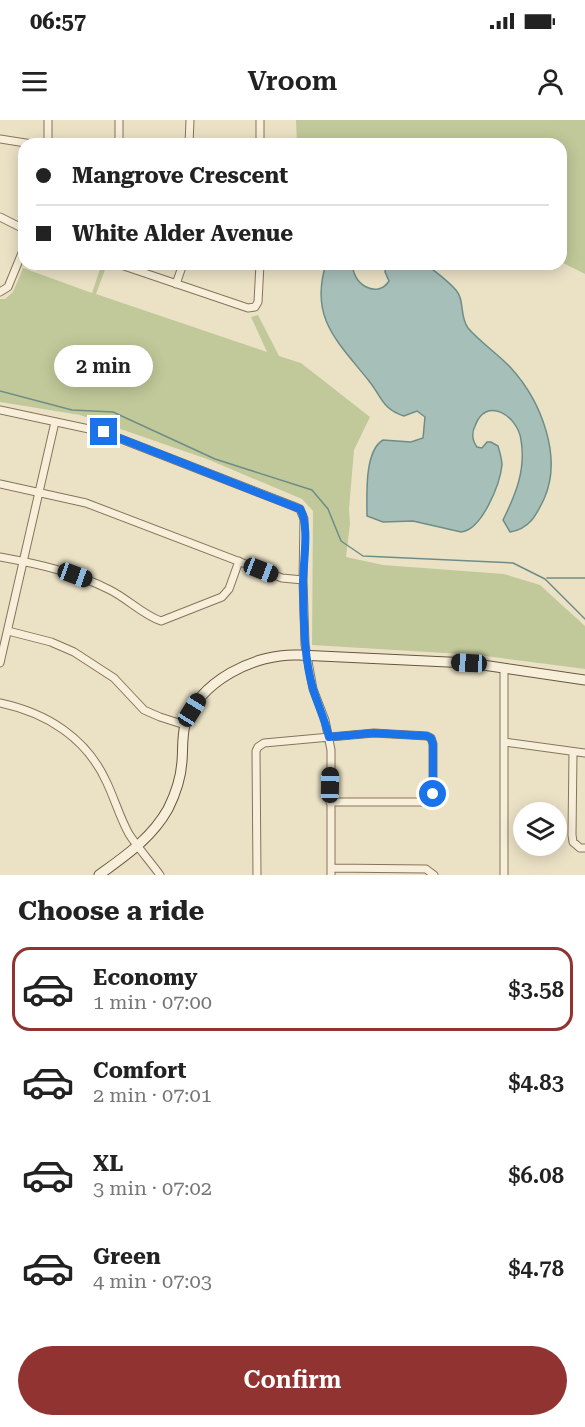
<!DOCTYPE html>
<meta charset="utf-8">
<style>
:root{--surface:#fff;--page:#f2f2f2;--text:#222;--muted:#767676;--line:#e0e0e0;--accent:#913431}
body{margin:0;font-family:"Roboto Serif",serif;background:var(--page);color:var(--text);height:100vh;display:flex;flex-direction:column;font-size:22px;white-space:nowrap}
*{box-sizing:border-box;margin:0}
p{font-size:20px;color:var(--muted)}
.icon{flex:none;width:33px;height:33px;fill:none;stroke:currentColor;stroke-width:2;stroke-linecap:round;stroke-linejoin:round}
.map{position:relative;height:755px;overflow:hidden}
.drawer{display:flex;flex-direction:column;background:var(--surface);flex:1}
.drawer>*{flex:none}
.banner{position:absolute;left:18px;top:18px;width:549px;height:132px;border-radius:18px;box-shadow:0 3px 15px #0003;display:grid;align-content:center;height:132px;padding:0 18px;background:var(--surface)}
.buttons{position:absolute;left:513px;top:682px;display:grid;gap:12px}
.buttons a{display:grid;place-items:center;width:54px;height:54px;border-radius:50%;background:var(--surface);box-shadow:0 3px 15px #0003;font-size:30px}
.end{position:absolute;width:27px;height:27px;margin:-14px;border:8px solid #1a73e8;background:#fff;box-shadow:0 0 0 3px #fff}
.from{border-radius:50%}
.bubble{position:absolute;height:42px;border-radius:21px;background:var(--surface);box-shadow:0 3px 15px #0003;font-size:20px;font-weight:600;line-height:42px;text-align:center}
.car{position:absolute;width:18px;height:36px;margin:-18px -9px;border-radius:8px;box-shadow:0 0 4px 2px #0007;background:linear-gradient(#222 24%,#8ab4d8 0 40%,#222 0 76%,#8ab4d8 0 86%,#222 0)}
.banner b{display:flex;align-items:center;gap:21px;height:57px;font-size:22px}
.banner b+b{border-top:2px solid var(--line)}
.banner i{width:15px;height:15px;background:var(--text)}
ul{padding:0;list-style:none}
li{display:flex;align-items:center;gap:18px;height:84px;margin:0 12px 9px;padding:0 6px;border:3px solid transparent;border-radius:18px}
li div{flex:1}
li b{display:block;font-size:22px}
li em{font-style:normal;font-weight:600}
li.on{border-color:var(--accent)}
li>.icon{width:54px;height:54px;stroke-width:1.5}
h2{padding:0 18px;font-size:27px;line-height:72px}
.button{display:flex;gap:12px;margin-top:auto;padding:12px 18px}
.button a{flex:1;height:69px;border-radius:36px;background:var(--accent);color:#fff;font-size:24px;font-weight:600;line-height:69px;text-align:center}
.status{display:flex;justify-content:space-between;align-items:center;height:42px;padding:0 30px;background:var(--surface);direction:ltr}
.status svg{height:16px;fill:currentColor}
header{display:flex;justify-content:space-between;align-items:center;height:78px;padding:0 18px;background:var(--surface);font-size:27px;font-weight:600}
.map>svg:first-child{display:block}
.green{fill:#c1c99a}
.water{fill:#a7bfb9;stroke:#6e8d87;stroke-width:1.5}
.lines{fill:none;stroke-linecap:round;stroke-linejoin:round}
.stream{stroke:#6e8d87;stroke-width:1.5}
.street-casing{stroke:#86745d;stroke-width:9}
.secondary-casing{stroke:#685640;stroke-width:11}
.street{stroke:#f7efd9;stroke-width:7}
.secondary{stroke:#f7efd9;stroke-width:9}
.route{stroke:#1a73e8;stroke-width:8}
</style>
<div class="status"><b>06:57</b><svg viewBox="0 0 49 12"><path d="M0 12V9h3v3zM5 12V6h3v6zM10 12V3h3v9zM15 12V0h3v12zM26 1h20v11H26zM47 4h2v5h-2z"/></svg></div>
<header><svg class="icon" aria-label="menu" viewBox="0 0 24 24"><path d="M4 6h16M4 12h16M4 18h16"/></svg>Vroom<svg class="icon" aria-label="person" viewBox="0 0 24 24"><circle cx="12" cy="8" r="4"/><path d="M4 21q1-7 8-7t8 7"/></svg></header>
<div class="map">
<svg width="585" height="755" viewBox="0 0 585 755">
<rect width="100%" height="100%" fill="#ebe2c6"/>
<!-- green -->
<path class="green" d="M296,0H585V154L561,142V24H297Z
M101,146L106,147L96,174L267,232L251,197L258,195L279,236L301,243L370,297L354,330L349,389L350,404L346,437L383,445L504,454L540,465L585,506V549L478,535L312,525L313,391L302,379L207,339L80,295L0,282V179H5L13,172L23,148L92,173Z"/>
<!-- water -->
<path class="water" d="M326,144H353C351,163 377,180 389,161L385,152L386,144C397,144 413,141 423,144C430,146 454,166 458,173C464,182 460,197 468,208C481,223 498,234 511,248C541,281 563,337 544,379C536,396 529,409 510,412L503,400C516,374 526,349 521,320C518,296 486,275 475,306C471,314 472,320 477,327L482,328L487,322H491L498,326C500,333 502,339 502,345C500,364 482,410 461,412L413,401L383,402L367,396C367,376 364,331 383,320L411,322L423,318L425,297L417,291L404,296C382,289 382,277 369,261C338,222 309,198 326,144Z"/>
<g class="lines">
<!-- stream -->
<path class="stream" d="M0,271L72,290L113,292L215,339L312,370L328,389L341,421L363,436L513,443L545,459L585,499
M547,458H585"/>
<defs>
<path id="street" d="M260,0V24
M0,19L32,24
M48,24V0
M119,24V0
M189,24L190,0
M0,97L24,109
M118,144L248,188L255,187L258,182L260,144
M176,164L183,144
M0,172L8,167L24,128
M0,290L103,312L293,386L300,389L304,399L303,460L305,525L313,569L325,600L331,630V755
M0,364L86,383L282,458L303,460
M0,437C38,444 75,452 110,470C128,479 143,495 161,501L222,477L229,469L239,441
M8,511L51,522L74,532L114,558L144,590L160,597L185,605
M0,543L55,302
M504,548V755
M0,583C47,593 87,618 107,663C115,680 120,698 129,714C138,728 150,741 160,755
M504,622L585,633
M573,632L572,715L573,722L580,728H585
M331,748L426,749L434,755
M257,755L256,631L258,627L264,623L374,613L427,616L431,618L433,624V674L430,680L425,682H330"/>
<path id="secondary" d="M99,755C125,736 151,719 168,689C175,675 181,658 182,641C183,629 182,616 185,605C199,561 255,533 299,535L469,543L585,560"/>
</defs>
<!-- street casing -->
<use href="#street" class="street-casing"/>
<!-- secondary casing -->
<use href="#secondary" class="secondary-casing"/>
<!-- street -->
<use href="#street" class="street"/>
<!-- secondary -->
<use href="#secondary" class="secondary"/>
</g>
<g class="lines">
<!-- route -->
<path class="route" d="M104,312L300,389C310,404 303,444 303,463C304,498 303,534 313,569C318,585 325,600 329,617L374,613L427,616L431,618L433,624V674"/>
</g>
</svg>
<div class="buttons">
<a><svg class="icon" aria-label="layers" viewBox="0 0 24 24"><path d="M12 4l9 5-9 5-9-5zM3 14l9 5 9-5"/></svg></a>
</div>
<i class="end from" style="left:433px;top:674px"></i>
<i class="end" style="left:104px;top:312px"></i>
<div class="bubble" style="left:54px;top:225px;width:99px">2 min</div>
<i class="car" style="left:261px;top:450px;rotate:111deg"></i>
<i class="car" style="left:75px;top:455px;rotate:110deg"></i>
<i class="car" style="left:469px;top:543px;rotate:273deg"></i>
<i class="car" style="left:192px;top:590px;rotate:32deg"></i>
<i class="car" style="left:330px;top:665px;rotate:1deg"></i>
<div class="banner">
<b><i class="from"></i>Mangrove Crescent</b>
<b><i></i>White Alder Avenue</b>
</div>
</div>
<section class="drawer">
<h2>Choose a ride</h2>
<ul>
<li class="on"><svg class="icon" aria-label="car" viewBox="0 0 24 24"><path d="M5 17H2v-5l4-1 3-4h7l3 4 3 1v5h-3M9 17h6M6 11h13"/><circle cx="7" cy="17" r="2"/><circle cx="17" cy="17" r="2"/></svg><div><b>Economy</b><p>1 min · 07:00</p></div><em>$3.58</em></li>
<li><svg class="icon" aria-label="car" viewBox="0 0 24 24"><path d="M5 17H2v-5l4-1 3-4h7l3 4 3 1v5h-3M9 17h6M6 11h13"/><circle cx="7" cy="17" r="2"/><circle cx="17" cy="17" r="2"/></svg><div><b>Comfort</b><p>2 min · 07:01</p></div><em>$4.83</em></li>
<li><svg class="icon" aria-label="car" viewBox="0 0 24 24"><path d="M5 17H2v-5l4-1 3-4h7l3 4 3 1v5h-3M9 17h6M6 11h13"/><circle cx="7" cy="17" r="2"/><circle cx="17" cy="17" r="2"/></svg><div><b>XL</b><p>3 min · 07:02</p></div><em>$6.08</em></li>
<li><svg class="icon" aria-label="car" viewBox="0 0 24 24"><path d="M5 17H2v-5l4-1 3-4h7l3 4 3 1v5h-3M9 17h6M6 11h13"/><circle cx="7" cy="17" r="2"/><circle cx="17" cy="17" r="2"/></svg><div><b>Green</b><p>4 min · 07:03</p></div><em>$4.78</em></li>
</ul>
<div class="button"><a>Confirm</a></div>
</section>
